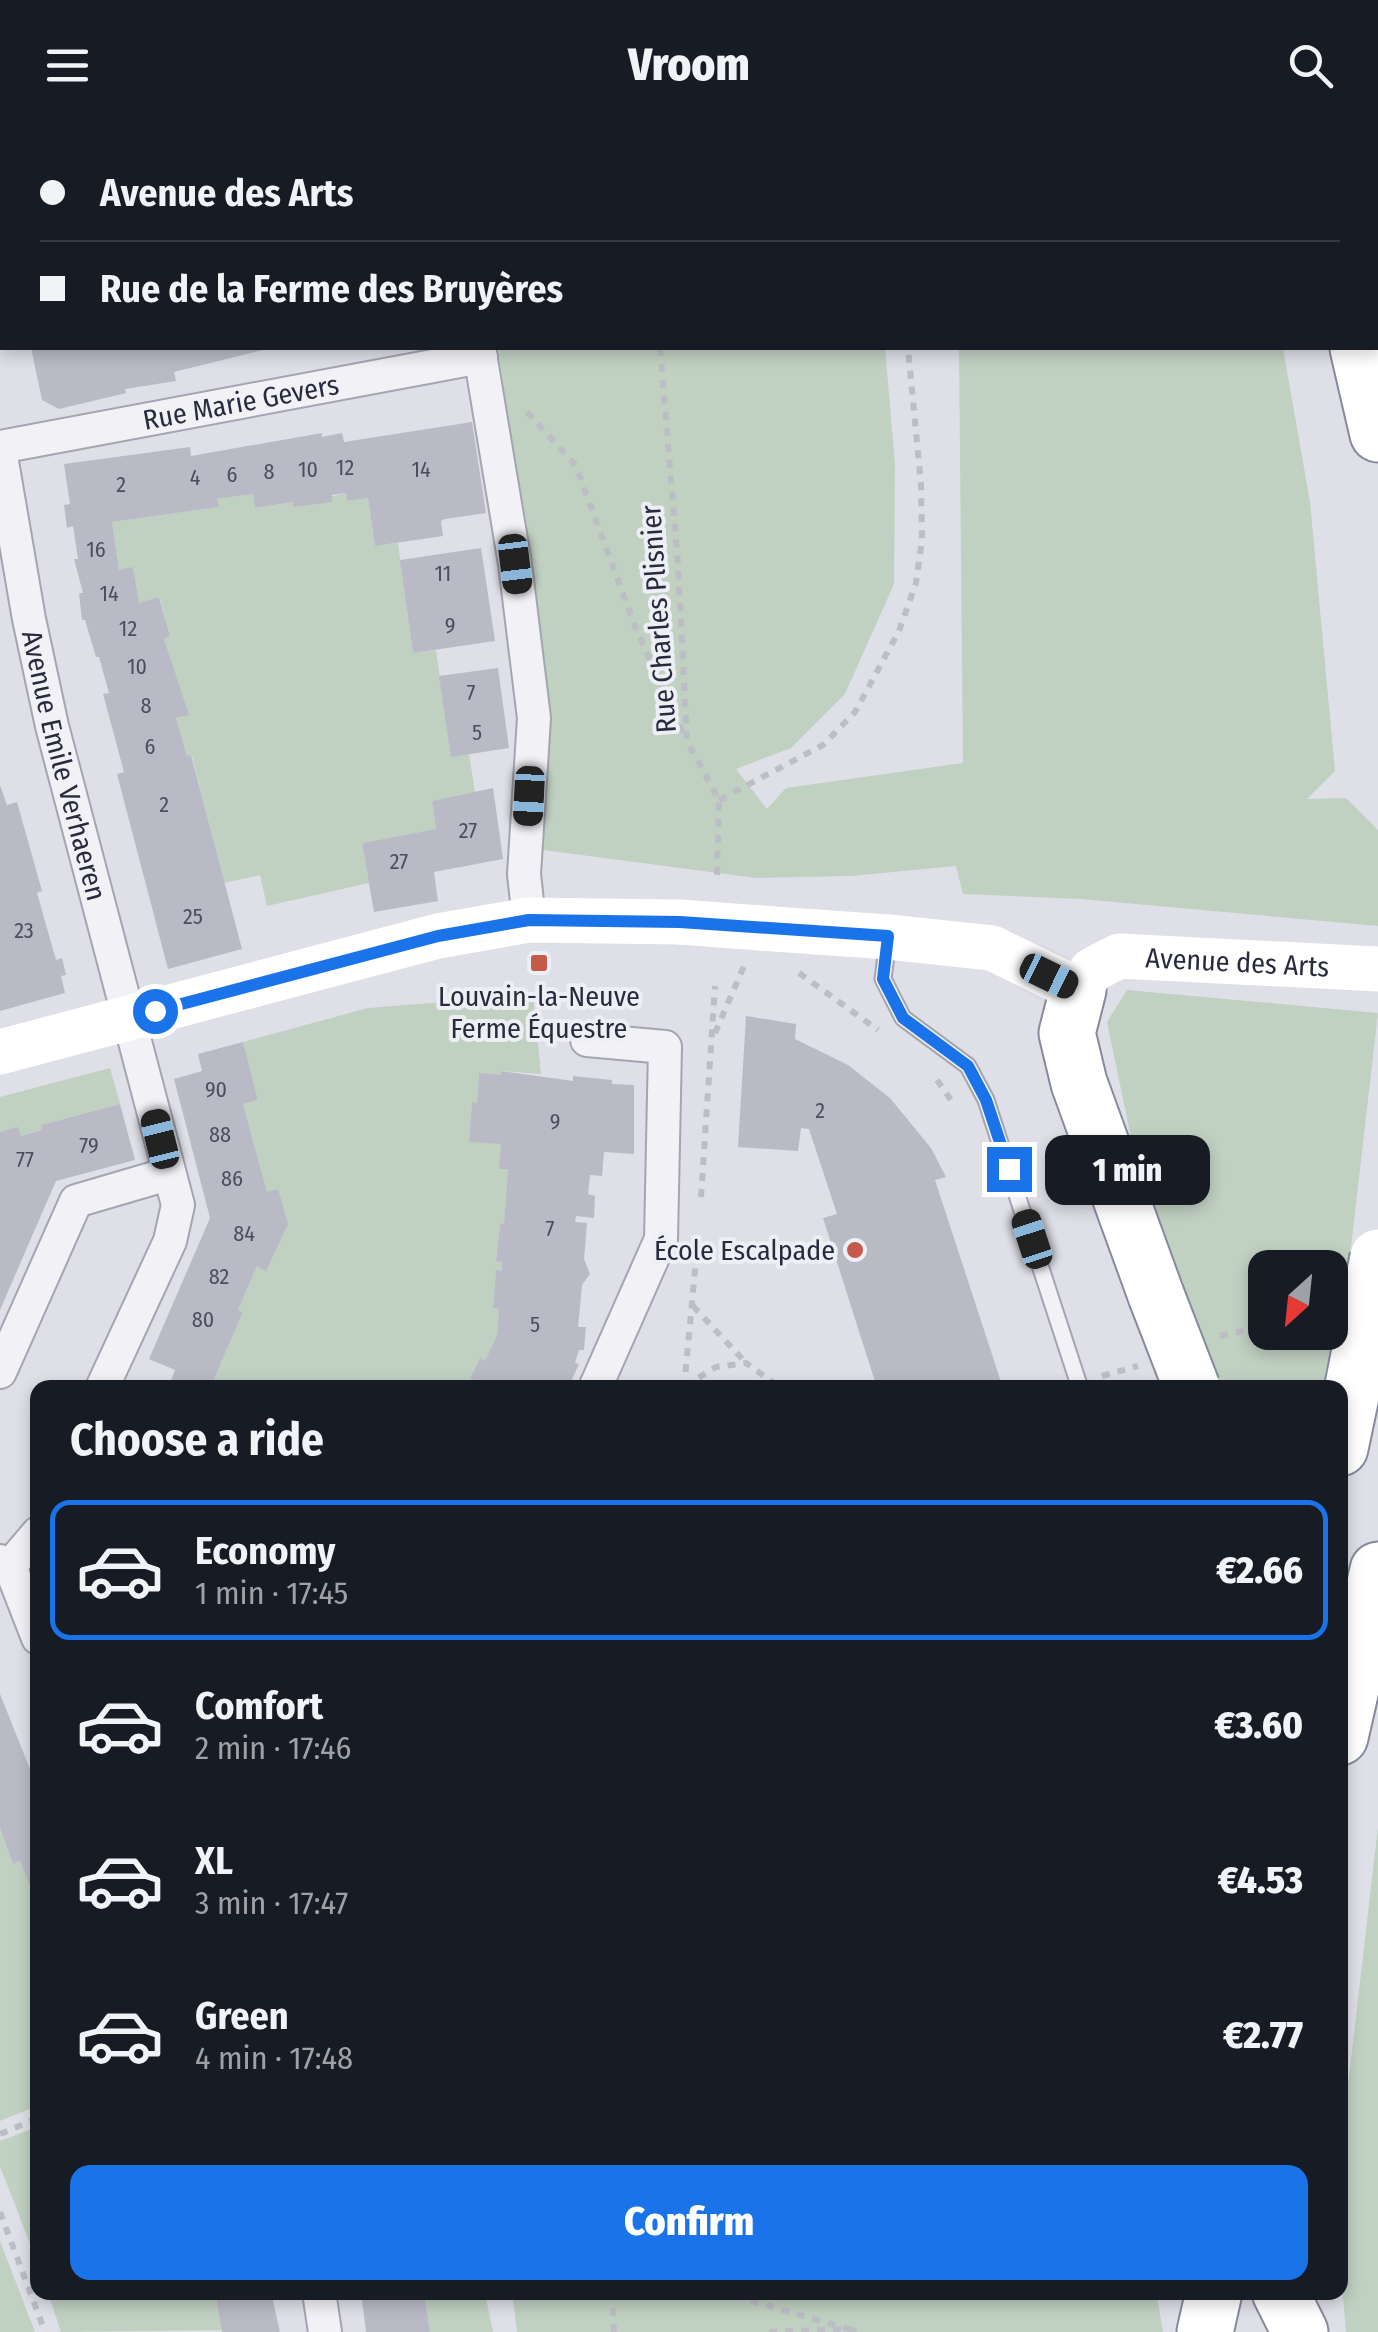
<!DOCTYPE html>
<meta charset="utf-8">
<style>
:root{--surface:#171b24;--page:#20242c;--text:#f1f3f6;--muted:#9ea1a6;--line:#363941;--accent:#1a73e8}
body{margin:0;font-family:"Fira Sans Condensed",sans-serif;background:var(--page);color:var(--text);height:100vh;display:flex;flex-direction:column;font-size:38px;white-space:nowrap}
*{box-sizing:border-box;margin:0}
p{font-size:32px;color:var(--muted)}
.icon{flex:none;width:55px;height:55px;fill:none;stroke:currentColor;stroke-width:2;stroke-linecap:round;stroke-linejoin:round}
.map{position:relative;flex:1;overflow:hidden}
.panel{position:absolute;left:30px;top:1250px;width:1318px;height:920px;display:flex;flex-direction:column;background:var(--surface);border-radius:20px;box-shadow:0 5px 15px #0003}
.panel>*{flex:none}
.top-card{position:absolute;left:0px;top:0px;width:1380px;height:220px;box-shadow:0 5px 15px #0003;display:grid;align-content:center;height:220px;padding:0 40px;background:var(--surface)}
.needle{width:65px;rotate:207deg}
.controls{position:absolute;left:1248px;top:1120px;display:grid;gap:20px}
.controls a{display:grid;place-items:center;width:100px;height:100px;border-radius:20px;background:var(--surface);box-shadow:0 5px 15px #0003;font-size:50px}
.end{position:absolute;width:45px;height:45px;margin:-22px;border:12px solid #1a73e8;background:#fff;box-shadow:0 0 0 5px #fff}
.from{border-radius:50%}
.bubble{position:absolute;height:70px;border-radius:20px;background:var(--surface);box-shadow:0 5px 15px #0003;font-size:32px;font-weight:800;line-height:70px;text-align:center}
.car{position:absolute;width:30px;height:60px;margin:-30px -15px;border-radius:12px;box-shadow:0 0 8px 2px #0007;background:linear-gradient(#222 24%,#8ab4d8 0 40%,#222 0 76%,#8ab4d8 0 86%,#222 0)}
.top-card b{display:flex;align-items:center;gap:35px;height:95px;font-size:38px}
.top-card b+b{border-top:2px solid var(--line)}
.top-card i{width:25px;height:25px;background:var(--text)}
ul{padding:0;list-style:none}
li{display:flex;align-items:center;gap:30px;height:140px;margin:0 20px 15px;padding:0 20px;border:5px solid transparent;border-radius:20px}
li div{flex:1}
li b{display:block;font-size:38px}
li em{font-style:normal;font-weight:800}
li.current{border-color:var(--accent)}
li>.icon{width:90px;height:90px;stroke-width:1.5}
h2{padding:0 40px;font-size:45px;line-height:120px}
.action{display:flex;gap:20px;margin-top:auto;padding:20px 40px}
.action a{flex:1;height:115px;border-radius:20px;background:var(--accent);color:#fff;font-size:40px;font-weight:800;line-height:115px;text-align:center}
header{display:flex;justify-content:space-between;align-items:center;height:130px;padding:0 40px;background:var(--surface);font-size:45px;font-weight:800}
.map>svg:first-child{display:block}
.green{fill:#c0d0c1;fill-rule:evenodd}
.building{fill:#b9bac6}
.lines{fill:none;stroke-linecap:round;stroke-linejoin:round}
.lane-casing{stroke:#a4a5b1;stroke-width:19}
.street-casing{stroke:#a4a5b1;stroke-width:36}
.highway-casing{stroke:#87899d;stroke-width:59}
.path{stroke:#bdbdc6;stroke-width:6;stroke-dasharray:8 8;stroke-linecap:butt}
.lane{stroke:#f1f1f6;stroke-width:15}
.street{stroke:#f1f1f6;stroke-width:32}
.secondary{stroke:#fff;stroke-width:45}
.highway{stroke:#fff;stroke-width:55}
.highway-bridge-casing{stroke:#87899d;stroke-width:59;stroke-linecap:butt}
.secondary-bridge{stroke:#fff;stroke-width:45}
.highway-bridge{stroke:#fff;stroke-width:55}
.route{stroke:#1a73e8;stroke-width:12}
.poi-dot{fill:#c55a4a;stroke:#eeeff5;stroke-width:4}
.labels{text-anchor:middle;stroke-width:8;stroke-linejoin:round;paint-order:stroke}
.number-label{font-size:22px;fill:#4c4e5f}
.street-label{font-size:28px;fill:#282a3d;stroke:#eeeff5}
.poi-label{font-size:28px;fill:#282a3d;stroke:#eeeff5}
</style>
<header><svg class="icon" aria-label="menu" viewBox="0 0 24 24"><path d="M4 6h16M4 12h16M4 18h16"/></svg>Vroom<svg class="icon" aria-label="search" viewBox="0 0 24 24"><circle cx="10" cy="10" r="6"/><path d="M15 15l6 6"/></svg></header>
<div class="map">
<svg width="1378" height="2202" viewBox="0 0 1378 2202">
<rect width="100%" height="100%" fill="#dedfe7"/>
<!-- green -->
<path class="green" d="M66,0H339L340,2H67Z
M450,0H877V2H451Z
M913,0H1210L1211,2H913Z
M498,218H885L895,335L894,454L845,564L791,618L736,639L767,679L786,658L963,633L959,218H1283L1310,372L1335,641L1307,669L1346,668L1378,700V796L1081,769L963,764L956,736L851,746L756,748L536,719L543,537Z
M346,363L347,371L368,368L375,416L398,413L413,523L436,520L451,626L469,624L475,662L432,671L436,699L362,713L369,753L267,776L260,745L224,753L192,626H187L176,588L188,585L164,509L170,506L160,468L139,473L133,438L119,440L112,392L218,377L217,369L253,364L256,378L293,372V376Z
M1127,860L1378,883L1351,1117L1323,1257H1219L1183,1156L1142,1060L1107,892ZM1265,1138H1330V1202H1265Z
M533,865L541,944L502,941L501,945L479,944L477,973H472L469,1011L501,1014L508,1039L504,1093L500,1094L496,1130L502,1132V1141H496L493,1178L499,1179L497,1205L485,1231L479,1229L471,1247L476,1251L474,1255L468,1254L466,1258H222L224,1253L214,1249L243,1182L238,1180L257,1136L265,1140L267,1062L243,974L258,970L243,912L368,878Z
M110,938L120,974L41,995L42,1000L21,1006L0,1002V967Z
M0,1697L14,1733L20,1731L38,1775L37,1976L0,1991Z
M1378,1697V2202H1346L1340,2131V2024Z
M37,1997H38L37,2132L0,2036V2011Z
M0,2111L35,2202H0Z
M48,2163H215L222,2200L61,2202Z
M424,2163H485L493,2202H430Z
M512,2163H1152L1157,2166L1163,2202H517Z"/>
<!-- building -->
<path class="building" d="M31,218H267V219L174,242L176,251L125,259L126,263L59,279L42,270Z
M472,292L486,383L445,389L441,391L443,406L375,416L368,368L347,371L346,363L332,365V372L293,377V372L255,378L253,364L217,369L219,377L112,392L119,440L133,437L139,473L159,467L170,506L164,509L189,585L176,588L187,626L191,625L242,819L168,839L117,644L124,642L103,564L109,563L99,527H96L85,490H82L79,463H83L74,429H78L73,396L67,398L64,375L70,374L64,334L190,317L191,326L322,303V307L342,303L344,312Z
M481,418L495,511L413,523L400,430Z
M498,538L509,618L451,627L439,546Z
M0,655L7,675L17,672L42,761L37,763L56,830L62,828L66,845L61,846L65,863L0,881Z
M493,658L503,729L434,742L438,771L374,782L362,713L436,699L432,671Z
M746,886L796,894L795,909L848,935L890,968L931,1018L946,1047L935,1050L1003,1258H877L823,1088L837,1084L809,999L801,998L798,1021L738,1017Z
M243,912L258,970L243,974L267,1062L278,1059L288,1094L266,1141L257,1136L238,1180L243,1182L214,1249L224,1253L222,1258H172L169,1256L175,1240L149,1229L210,1088L174,949L202,941L198,924Z
M501,941L573,951V946L612,950V954L634,955V1024L604,1022L602,1046L590,1045L588,1064L595,1066L594,1088L576,1086L575,1092L587,1093L584,1129L590,1144L582,1155L578,1197H586L584,1220H579L575,1233L579,1234L568,1258H466L468,1253L474,1255L476,1251L470,1248L480,1228L485,1231L497,1205L499,1179L493,1178L496,1140L502,1141V1132L496,1131L500,1094L504,1093L508,1039H499L501,1014L469,1012L472,972L477,973L479,943L501,945Z
M120,974L135,1030L56,1051L0,1180V1002L18,997L21,1006L42,1000L41,995Z
M0,1564L38,1659L37,1774L20,1731L13,1734L0,1697Z
M215,2162H271L280,2202H222Z
M361,2162H424L430,2202H366Z"/>
<g class="lines">
<defs>
<path id="lane" d="M888,811L883,849L903,888L968,936L986,970L1080,1258"/>
<g id="street">
<path d="M436,0V2"/>
<path d="M479,218L515,434L534,588L524,744L529,790"/>
<path id="s1" d="M0,317L481,227"/>
<path id="s2" d="M0,320L29,489L52,596L178,1075L170,1111L102,1258"/>
<path d="M587,910L665,917L661,1109L595,1258"/>
<path d="M0,1242L76,1071L168,1044"/>
<path d="M0,1431L10,1436L38,1403"/>
<path d="M10,1436L38,1508"/>
<path d="M319,2162L325,2202"/>
</g>
<path id="highway" d="M1293,0L1294,2
M1346,0L1347,2
M1378,85V86
M1358,218L1378,304
M1078,860L1067,903L1079,953L1156,1165
M1340,1318L1352,1261
M1340,1607L1378,1440
M1280,2162L1300,2202
M1205,2202L1214,2162"/>
</defs>
<!-- lane casing -->
<use href="#lane" class="lane-casing"/>
<!-- street casing -->
<use href="#street" class="street-casing"/>
<!-- highway casing -->
<use href="#highway" class="highway-casing"/>
<!-- path -->
<path class="path" d="M608,0V2
M896,0V2
M523,2V0
M944,2L948,0
M660,218L678,434L687,611L719,670L717,750
M527,282L576,336L636,499L684,605
M719,670L823,615L855,582L899,501L916,453L922,410L921,355L908,218
M799,843L878,900
M715,903L744,836
M937,950L953,973
M701,1067L715,856
M693,1176L745,1232
M1220,1206L1265,1196
M1102,1246L1138,1236
M685,1256L716,1237L746,1233L781,1258
M684,1258L697,1119
M0,2004L38,1988
M0,2082L45,2202
M612,2162L614,2202
M720,2162L849,2199
M769,2202L849,2199L857,2202"/>
<!-- lane -->
<use href="#lane" class="lane"/>
<!-- street -->
<use href="#street" class="street"/>
<!-- secondary -->
<g class="secondary">
<path id="s3" d="M760,798L888,807L992,818L1078,860L1092,840L1119,826L1378,839"/>
<path d="M0,922L438,806L529,790L680,792"/>
</g>
<!-- highway -->
<use href="#highway" class="highway"/>
<defs>
<path id="highway-bridge" d="M1156,1165L1192,1258
M1352,1261L1378,1127"/>
</defs>
<!-- highway-bridge casing -->
<use href="#highway-bridge" class="highway-bridge-casing"/>
<!-- secondary-bridge -->
<path class="secondary-bridge" d="M680,792L760,798"/>
<!-- highway-bridge -->
<use href="#highway-bridge" class="highway-bridge"/>
</g>
<g class="lines">
<!-- route -->
<path class="route" d="M155,881L438,806L529,790L680,792L888,806L883,849L903,888L968,936L986,970L1009,1039"/>
</g>
<!-- markers -->
<g class="poi-dot">
<rect x="529" y="823" width="20" height="20" rx="5"/>
<circle cx="855" cy="1120" r="10"/>
</g>
<g class="labels">
<!-- number labels -->
<g class="number-label">
<text x="345" y="345">12</text>
<text x="308" y="347">10</text>
<text x="421" y="347">14</text>
<text x="269" y="349">8</text>
<text x="232" y="352">6</text>
<text x="195" y="355">4</text>
<text x="121" y="362">2</text>
<text x="96" y="427">16</text>
<text x="443" y="451">11</text>
<text x="109" y="471">14</text>
<text x="450" y="503">9</text>
<text x="128" y="506">12</text>
<text x="137" y="544">10</text>
<text x="471" y="570">7</text>
<text x="146" y="583">8</text>
<text x="477" y="610">5</text>
<text x="150" y="624">6</text>
<text x="164" y="682">2</text>
<text x="468" y="708">27</text>
<text x="399" y="739">27</text>
<text x="193" y="794">25</text>
<text x="24" y="808">23</text>
<text x="216" y="967">90</text>
<text x="820" y="988">2</text>
<text x="555" y="999">9</text>
<text x="220" y="1012">88</text>
<text x="89" y="1023">79</text>
<text x="25" y="1037">77</text>
<text x="232" y="1056">86</text>
<text x="550" y="1106">7</text>
<text x="244" y="1111">84</text>
<text x="219" y="1154">82</text>
<text x="203" y="1197">80</text>
<text x="535" y="1202">5</text>
</g>
<!-- street labels -->
<g class="street-label">
<text dy="10" stroke="none"><textPath href="#s1" startOffset="245">Rue Marie Gevers</textPath></text>
<text transform="translate(658 489) rotate(-94)" y="10">Rue Charles Plisnier</text>
<text dy="10" stroke="none"><textPath href="#s2" startOffset="322">Avenue Emile Verhaeren</textPath></text>
<text dy="10" stroke="none"><textPath href="#s3" startOffset="502">Avenue des Arts</textPath></text>
</g>
<!-- poi labels -->
<g class="poi-label">
<text x="539" y="876">Louvain-la-Neuve<tspan x="539" dy="32">Ferme Équestre</tspan></text>
<text x="835" y="1130" text-anchor="end">École Escalpade</text>
</g>
</g>
</svg>
<div class="controls">
<a><svg class="needle" viewBox="-14 -14 28 28"><path d="M0-13l5 13h-10z" fill="#e53935"/><path d="M0 13l5-13h-10z" fill="#9ea1a6"/></svg></a>
</div>
<i class="end from" style="left:155px;top:881px"></i>
<i class="end" style="left:1009px;top:1039px"></i>
<div class="bubble" style="left:1045px;top:1005px;width:165px">1 min</div>
<i class="car" style="left:515px;top:434px;rotate:173deg"></i>
<i class="car" style="left:529px;top:666px;rotate:183deg"></i>
<i class="car" style="left:1049px;top:846px;rotate:116deg"></i>
<i class="car" style="left:160px;top:1009px;rotate:346deg"></i>
<i class="car" style="left:1032px;top:1109px;rotate:342deg"></i>
<div class="top-card">
<b><i class="from"></i>Avenue des Arts</b>
<b><i></i>Rue de la Ferme des Bruyères</b>
</div>
<section class="panel">
<h2>Choose a ride</h2>
<ul>
<li class="current"><svg class="icon" aria-label="car" viewBox="0 0 24 24"><path d="M5 17H2v-5l4-1 3-4h7l3 4 3 1v5h-3M9 17h6M6 11h13"/><circle cx="7" cy="17" r="2"/><circle cx="17" cy="17" r="2"/></svg><div><b>Economy</b><p>1 min · 17:45</p></div><em>€2.66</em></li>
<li><svg class="icon" aria-label="car" viewBox="0 0 24 24"><path d="M5 17H2v-5l4-1 3-4h7l3 4 3 1v5h-3M9 17h6M6 11h13"/><circle cx="7" cy="17" r="2"/><circle cx="17" cy="17" r="2"/></svg><div><b>Comfort</b><p>2 min · 17:46</p></div><em>€3.60</em></li>
<li><svg class="icon" aria-label="car" viewBox="0 0 24 24"><path d="M5 17H2v-5l4-1 3-4h7l3 4 3 1v5h-3M9 17h6M6 11h13"/><circle cx="7" cy="17" r="2"/><circle cx="17" cy="17" r="2"/></svg><div><b>XL</b><p>3 min · 17:47</p></div><em>€4.53</em></li>
<li><svg class="icon" aria-label="car" viewBox="0 0 24 24"><path d="M5 17H2v-5l4-1 3-4h7l3 4 3 1v5h-3M9 17h6M6 11h13"/><circle cx="7" cy="17" r="2"/><circle cx="17" cy="17" r="2"/></svg><div><b>Green</b><p>4 min · 17:48</p></div><em>€2.77</em></li>
</ul>
<div class="action"><a>Confirm</a></div>
</section>
</div>
